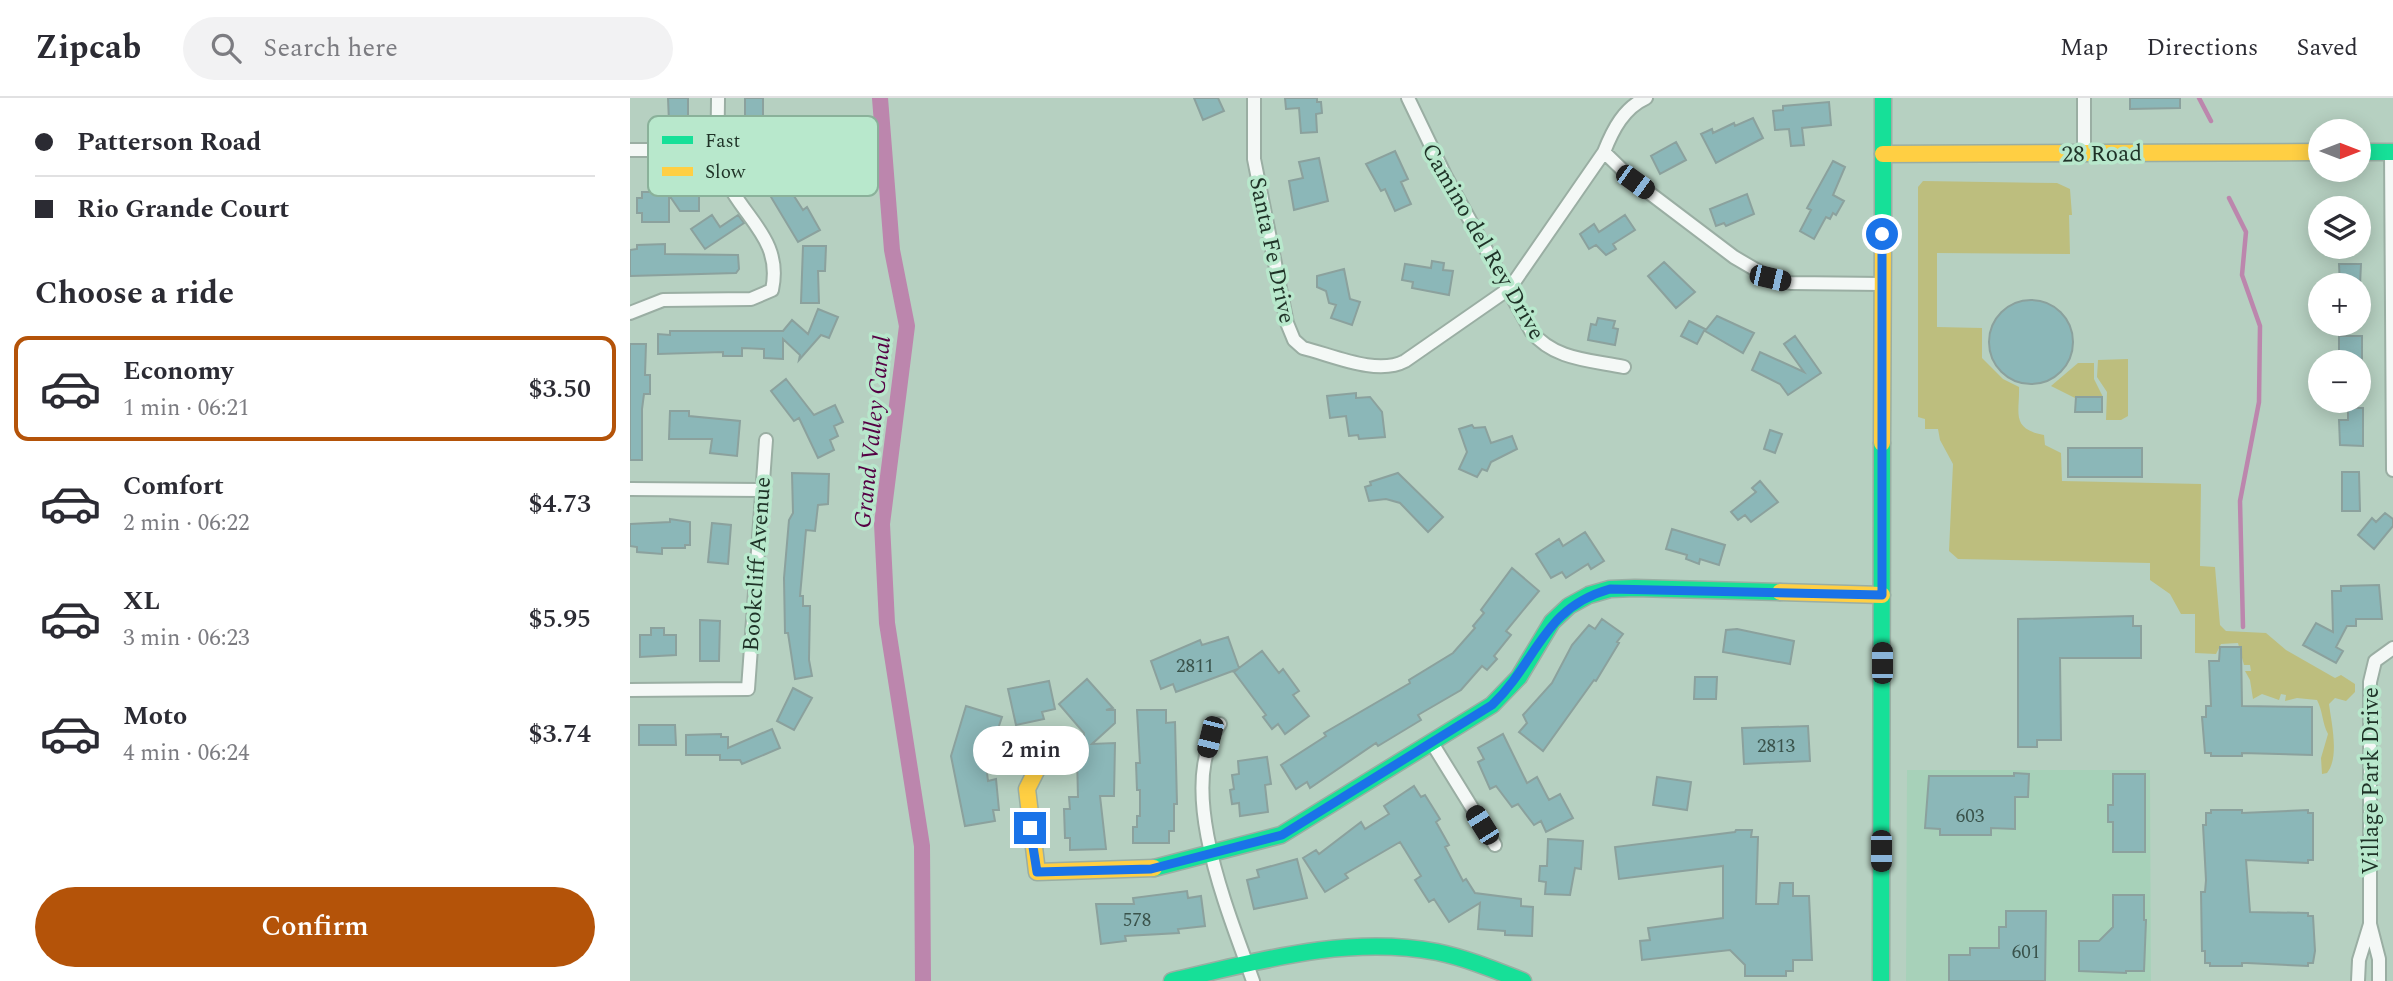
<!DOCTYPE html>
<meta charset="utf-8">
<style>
:root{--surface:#fff;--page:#f2f2f3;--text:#2b2b33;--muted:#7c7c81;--line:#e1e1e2;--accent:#b45309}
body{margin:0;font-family:Spectral,serif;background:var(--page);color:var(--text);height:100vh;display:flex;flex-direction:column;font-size:26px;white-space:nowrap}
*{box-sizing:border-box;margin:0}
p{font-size:23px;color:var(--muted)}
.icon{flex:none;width:38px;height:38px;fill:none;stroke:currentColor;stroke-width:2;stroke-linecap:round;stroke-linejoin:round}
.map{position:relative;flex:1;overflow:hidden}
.side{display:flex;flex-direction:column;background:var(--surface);width:630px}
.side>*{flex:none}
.banner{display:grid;align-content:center;height:154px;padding:0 35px;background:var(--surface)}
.needle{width:46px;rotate:90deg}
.tools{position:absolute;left:1678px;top:21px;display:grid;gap:14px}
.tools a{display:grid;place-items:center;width:63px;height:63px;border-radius:50%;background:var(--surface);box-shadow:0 4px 18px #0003;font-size:35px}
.end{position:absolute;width:32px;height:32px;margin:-16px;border:9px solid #1a73e8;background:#fff;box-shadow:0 0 0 4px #fff}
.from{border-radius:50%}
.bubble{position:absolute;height:49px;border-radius:24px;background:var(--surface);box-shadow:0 4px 18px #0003;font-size:23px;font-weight:600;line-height:49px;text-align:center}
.car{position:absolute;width:21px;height:42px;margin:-21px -10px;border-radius:9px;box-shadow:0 0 5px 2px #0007;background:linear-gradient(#222 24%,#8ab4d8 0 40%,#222 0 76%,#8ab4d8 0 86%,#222 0)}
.banner b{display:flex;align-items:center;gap:24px;height:66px;font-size:26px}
.banner b+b{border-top:2px solid var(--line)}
.banner i{width:18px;height:18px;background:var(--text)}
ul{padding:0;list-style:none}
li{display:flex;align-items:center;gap:21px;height:105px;margin:0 14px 10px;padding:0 21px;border:4px solid transparent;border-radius:14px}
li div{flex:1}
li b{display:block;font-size:26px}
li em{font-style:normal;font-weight:600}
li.current{border-color:var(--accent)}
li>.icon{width:63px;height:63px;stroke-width:1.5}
h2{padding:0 35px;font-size:32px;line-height:84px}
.primary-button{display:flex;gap:14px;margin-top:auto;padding:14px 35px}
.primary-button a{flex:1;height:80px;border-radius:42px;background:var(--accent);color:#fff;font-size:28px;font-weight:600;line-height:80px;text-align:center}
header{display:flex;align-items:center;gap:42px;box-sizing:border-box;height:98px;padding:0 35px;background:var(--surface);border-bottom:2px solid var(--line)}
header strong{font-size:33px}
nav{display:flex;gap:38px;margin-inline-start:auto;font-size:24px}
.search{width:490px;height:63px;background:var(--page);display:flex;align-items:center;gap:18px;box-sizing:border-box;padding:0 24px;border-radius:38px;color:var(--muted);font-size:26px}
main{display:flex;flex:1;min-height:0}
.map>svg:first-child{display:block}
.built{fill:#a7d1b9}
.green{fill:#bdbe7e}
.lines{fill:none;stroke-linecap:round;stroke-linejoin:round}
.stream{stroke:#bc86ad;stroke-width:4.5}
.canal{stroke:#bc86ad;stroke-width:16}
.building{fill:#8bb7b8;stroke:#8ba19d;stroke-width:2}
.street-casing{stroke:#9aaea3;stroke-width:16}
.fast-casing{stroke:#9aaea3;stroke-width:19}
.slow-casing{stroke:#9aaea3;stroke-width:19}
.street{stroke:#f4f8f6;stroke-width:12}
.fast{stroke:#16e098;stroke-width:16}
.slow{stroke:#ffcf43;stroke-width:16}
.route{stroke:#1a73e8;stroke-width:9}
.labels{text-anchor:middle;stroke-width:7;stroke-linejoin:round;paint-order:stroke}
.number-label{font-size:19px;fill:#3a534b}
.street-label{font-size:23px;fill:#1f3227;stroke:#b8e8cc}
.water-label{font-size:24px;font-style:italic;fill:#504;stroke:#b8e8cc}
.key{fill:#b8e8cc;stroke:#8ab19a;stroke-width:2}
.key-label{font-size:19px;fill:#1f3227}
</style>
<header>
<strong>Zipcab</strong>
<div class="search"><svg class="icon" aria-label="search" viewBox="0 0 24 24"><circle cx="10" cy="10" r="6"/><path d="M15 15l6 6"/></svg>Search here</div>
<nav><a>Map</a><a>Directions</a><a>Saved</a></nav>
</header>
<main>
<section class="side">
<div class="banner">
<b><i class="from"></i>Patterson Road</b>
<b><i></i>Rio Grande Court</b>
</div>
<h2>Choose a ride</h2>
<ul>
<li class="current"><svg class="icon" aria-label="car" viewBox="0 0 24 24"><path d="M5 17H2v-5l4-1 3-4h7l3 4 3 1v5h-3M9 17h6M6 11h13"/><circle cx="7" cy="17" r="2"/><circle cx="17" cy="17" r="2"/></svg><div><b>Economy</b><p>1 min · 06:21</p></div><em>$3.50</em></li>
<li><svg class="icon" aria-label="car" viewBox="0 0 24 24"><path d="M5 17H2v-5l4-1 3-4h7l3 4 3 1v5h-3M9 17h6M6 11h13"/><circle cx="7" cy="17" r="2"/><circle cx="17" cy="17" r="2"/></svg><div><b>Comfort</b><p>2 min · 06:22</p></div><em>$4.73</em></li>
<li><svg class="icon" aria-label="car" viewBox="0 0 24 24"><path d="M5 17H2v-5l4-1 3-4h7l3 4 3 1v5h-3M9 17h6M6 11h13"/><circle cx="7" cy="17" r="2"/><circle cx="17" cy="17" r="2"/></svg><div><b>XL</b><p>3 min · 06:23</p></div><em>$5.95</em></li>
<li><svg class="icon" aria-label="car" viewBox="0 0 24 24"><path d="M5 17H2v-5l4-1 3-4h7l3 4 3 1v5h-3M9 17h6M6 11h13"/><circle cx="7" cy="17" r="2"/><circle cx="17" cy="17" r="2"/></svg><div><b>Moto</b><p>4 min · 06:24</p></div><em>$3.74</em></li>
</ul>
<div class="primary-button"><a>Confirm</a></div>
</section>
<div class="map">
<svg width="1763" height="883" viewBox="0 0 1763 883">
<rect width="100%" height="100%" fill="#b6d0c1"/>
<!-- built -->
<path class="built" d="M1277,672H1520L1521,883H1276Z"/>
<!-- green -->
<path class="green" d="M1293,83L1427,85L1440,91L1442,117H1439L1440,156L1307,155V229L1352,230V260L1373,281L1389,289C1390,314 1380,331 1414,337L1415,347L1431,355L1432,383L1571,386L1570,468L1585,469L1590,527L1596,533L1636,535L1656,552L1705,580L1711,577L1725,586V594L1716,603L1705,600L1699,606C1701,623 1710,659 1697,675L1692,676L1691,660L1698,636C1692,625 1693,613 1687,602L1667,600L1655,603L1656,597L1651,596L1649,602L1632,596L1623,601L1620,582L1615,573H1621L1620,567H1614L1608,545L1591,546L1586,556L1565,555V516H1551L1540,496L1520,482V465L1328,461L1319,453L1323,366L1310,342L1308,331H1295V321L1288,319V89Z
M1498,261V318L1491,322H1476L1477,294L1467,279L1468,262Z
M1448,265H1464V281L1473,299L1445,300L1421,288Z"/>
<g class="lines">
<!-- stream -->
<path class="stream" d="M1569,0L1581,23
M1599,100L1616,134L1612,177L1630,228L1629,304L1610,403L1613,529"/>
<!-- canal -->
<path class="canal" d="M250,0L262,152L277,228L252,426L257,525L292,748L293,883"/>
</g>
<!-- building -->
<path class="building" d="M38,0H58V24H39Z
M115,0H133V25H115Z
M564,0H588L594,13L573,22Z
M655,0H687V4H691L692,15L686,16L687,34L671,35L669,10L656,11Z
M1500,0H1550V10L1500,11Z
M1199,4L1201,27L1172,30L1174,47L1161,48L1159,31L1145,32L1143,13L1153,12V8Z
M1123,20L1133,40L1086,65L1071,36L1082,31L1083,35L1104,25L1105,28Z
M1046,44L1056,62L1030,76L1021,58Z
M765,53L778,81L771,84L781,106L765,113L755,91L751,93L736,66Z
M689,60L698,103L664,112L659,83L673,80L669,64Z
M132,62L135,67L139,63L146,70L173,112L177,109L190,132L168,144L135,89L132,92L121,76L123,74L121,70Z
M1203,63L1215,69L1203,97L1214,103L1206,117L1203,115L1200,121L1196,119L1184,141L1170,133L1181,112L1177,110Z
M61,88V94H69V113H50L39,97V124H12V115H7V100H12V94H44V89Z
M1117,96L1124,116L1096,128L1094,125L1086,128L1080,111Z
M82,117L90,129L108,117L114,125L75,151L61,131Z
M995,117L1005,132L983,146L986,151L976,157L966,147L959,151L950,136L964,126L969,134Z
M35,146V156L108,157L109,171L106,175L0,178V152L7,151V147Z
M173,148H196L195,173H188L189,205H171Z
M802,163L814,165L813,172L823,173L819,197L782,190L783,184L772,182L775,166L801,170Z
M1034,164L1065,194L1046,210L1018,178Z
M1709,166H1731L1730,187H1710Z
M714,171L720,201L730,204L722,227L701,220L706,207L699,205L696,193L687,189V178Z
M1359 244a42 42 0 1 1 84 0a42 42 0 1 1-84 0Z
M188,211L208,219L199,240L191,237L169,262L170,257L153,241V261L134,260V251L112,250V258H93V254L28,256V236L40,237V233H153L162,222L178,236Z
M1087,218L1124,235L1113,255L1075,233Z
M968,220L985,223L983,230L988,231L985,247L958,242L961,226L966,227Z
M1059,223L1075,231L1067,246L1051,238Z
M1165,238L1191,275L1158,297L1150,286L1122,272L1130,254L1174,274L1154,246Z
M1709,238H1732V264H1709Z
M0,246H16L15,277H20V296H14L12,311V362H0Z
M156,281L184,317L205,307L213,324L204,328L208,338L200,342L204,352L188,360L169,320L164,323L141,293Z
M726,295V300L740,299L752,314L755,339L729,341L728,337L719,338L716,318L700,320L697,298Z
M1446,299H1472V314H1445Z
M1718,310H1733V348L1710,347L1709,322H1718Z
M40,313H59V318L110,323L107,358L80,355L82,341H39Z
M842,327L844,330L855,329L861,345L882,338L887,351L861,364L857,373L852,371L847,379L829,371L837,354L829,331Z
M1140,332L1152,336L1145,355L1134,351Z
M1438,350H1512V379H1438Z
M1712,374H1729L1730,413H1712Z
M162,375L199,376L198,406L188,407L185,433L176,432L170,498H173V508H180L179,562L182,578L165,581L158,535H155L154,480L159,422L163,415Z
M768,375L813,419L798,434L770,405L756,401L739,403L735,389L741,387L740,384Z
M1130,383L1148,404L1121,424L1115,417L1108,422L1101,414L1126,394L1122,390Z
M1755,415L1763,421V428L1744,451L1728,437L1742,420L1746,424Z
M40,421L60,424V447H55V450H32V456L7,454V449L0,448V426L40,424Z
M82,425L101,427L98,466L78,464Z
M1042,431L1095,447L1089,467L1070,461L1069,466L1056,461L1057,457L1036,451Z
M955,434L974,463L961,471L958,466L936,480L932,474L921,480L906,456L929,441L933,448Z
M882,470L909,493L876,533L881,537L864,558L867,561L857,572L852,568L831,592L788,617L791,622L748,648L746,645L680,690L677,684L666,691L651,667L696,638L694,635L780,585L779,582L823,555L845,530L843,528L854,515L851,512Z
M1749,487L1752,521H1726V528H1717L1706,549L1713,553L1706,565L1673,547L1686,525L1703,534L1702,493H1711V488Z
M1503,518V528H1511V560H1430L1431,642H1407V649H1388V521Z
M972,521L993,536L987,544L989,545L966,583L964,582L913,653L889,634L897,625L893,617L922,585L942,547L959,527L965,531Z
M70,522L90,523L89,563H70Z
M21,530H34V537H46V557L10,559V537H21Z
M1107,531L1164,543L1160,566L1093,554L1096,532Z
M598,539L609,570L632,553L649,575L653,571L669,593L663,597L679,618L655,636L648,626L642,631L633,619L636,617L604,574L608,571L546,594L543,586L531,591L521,563L570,542L572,547Z
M1590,549H1611L1612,608L1682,609V657L1612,655V658H1581V655H1575L1572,619H1576V608H1581L1579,563H1589Z
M1065,579H1087L1086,601H1064Z
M457,581L483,610L476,612H485V625L462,646L485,645L484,698H470L476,751L440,752V740H435L434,711H440L439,699H448L447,658L454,657V635L429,606Z
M419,583L425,611L412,614L414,621L386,627L378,591Z
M163,590L182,600L164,632L147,623Z
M336,608L372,619L356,666L358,683L366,681L369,712H363L365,723L335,728L321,658Z
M507,612H536V625L545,624L547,706H544V733H539V745H503V729H507V718H510V692H507L506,665H510Z
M9,627H45L46,647H9Z
M1178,628L1180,663L1114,666L1112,630Z
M142,631L150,650L112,666L110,662H90V657H56V637L91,636V639H98V650Z
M873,636L897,685L907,679L919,702L930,696L943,720L916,734L911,723L904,727L888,706L882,709L866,688L860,691L848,664L854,661L848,650Z
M637,659L641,686L635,687L638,714L610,718L609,705L602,706L600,692L604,691L602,677L609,676L608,663Z
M1384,675L1399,676L1398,699H1385V731L1361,730V737H1310V731L1295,730L1299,678H1384Z
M1483,676H1515V754H1483V724H1478V707H1483Z
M1027,679L1061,684L1057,712L1023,707Z
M784,688L791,699L795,697L810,721L806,724L819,747L815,749L833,783L836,781L845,795L891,801V808L903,809L902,838L875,837V833L848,831L850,805L819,824L804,801L799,804L785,782L791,778L770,744L715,776L718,780L695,794L673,760L686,752L689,756L731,724L735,731L759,716L754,708Z
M1581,712H1612V715L1678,712V715H1683V762H1678V765L1616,762L1620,814L1678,815V818H1683L1685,853L1683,865H1678V868L1617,865H1612V868H1580V865H1575V853H1572L1571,794H1575L1576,782L1573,727H1576V715H1581Z
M1106,732H1122L1121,739H1128L1126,806H1148L1150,785H1163V798H1179L1182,862H1163V873H1156V878H1115V867L1100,852L1012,862L1010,843L1020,842L1018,830L1093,820V768L989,781L985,749L1105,734Z
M918,741L953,743L951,771L945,770L940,797L915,796L916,784L909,783L910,768H917Z
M667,761L677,800L624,811L617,782L629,779L627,772Z
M557,793L558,800L571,798L575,828L548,831L549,835L495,838L496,843L471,846L466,806H504L503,800Z
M1483,797H1514V822H1516L1514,873H1496V875L1449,873V843H1469L1483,829Z
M1376,813H1416L1415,883H1319V857H1340V850H1369V829H1376Z"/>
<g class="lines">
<defs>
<path id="street" d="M624,0V61L657,225L664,242L673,250C702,257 747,278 775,263L880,190L974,54C983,31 994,10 1016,0
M778,0L815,77L901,233C924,262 960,262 994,269
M1454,0V55
M0,52H88
M974,54L1005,84L1104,159L1140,180L1161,185L1252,186
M1761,54L1763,372
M0,215L33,202L121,201L142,192C154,137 106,117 92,70C86,48 88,23 88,0
M0,391L131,392
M0,592L118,591L136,342
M590,626C544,688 600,818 623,883
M802,645L865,747
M1728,883L1729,862L1740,826
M1749,883V861L1740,826V584L1745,563L1763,550"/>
<path id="fast" d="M1729,54H1763
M1253,134V0
M524,770L651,737L862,607L889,579L922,524L939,508L959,497L980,491L1005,490L1150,494
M542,883C629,863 717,837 807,854C836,860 865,872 893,883
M1251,883L1252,345"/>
<path id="slow" d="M1253,56L1690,54
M1252,345L1253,134
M1150,494L1252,497
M407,671L397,691L407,774L524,770"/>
</defs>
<!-- street casing -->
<use href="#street" class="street-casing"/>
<!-- fast casing -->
<use href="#fast" class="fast-casing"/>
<!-- slow casing -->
<use href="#slow" class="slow-casing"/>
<!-- street -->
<use href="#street" class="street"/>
<!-- fast -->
<use href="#fast" class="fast"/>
<!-- slow -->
<use href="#slow" class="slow"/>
</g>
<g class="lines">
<!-- route -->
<path class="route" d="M400,730L407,774L521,771L652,737L862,607C908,563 912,510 980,491L1252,497V136"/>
</g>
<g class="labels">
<!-- number labels -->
<g class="number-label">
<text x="565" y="574">2811</text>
<text x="1146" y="654">2813</text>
<text x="1340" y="724">603</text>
<text x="507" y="828">578</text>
<text x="1396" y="860">601</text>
</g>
<!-- street labels -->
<g class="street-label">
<text transform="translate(1472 55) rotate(-1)" y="8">28 Road</text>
<text transform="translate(854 143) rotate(60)" y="8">Camino del Rey Drive</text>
<text transform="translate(643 152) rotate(78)" y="8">Santa Fe Drive</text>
<text transform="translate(126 466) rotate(-86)" y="8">Bookcliff Avenue</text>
<text transform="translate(1740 683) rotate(-90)" y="8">Village Park Drive</text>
</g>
<!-- water labels -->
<g class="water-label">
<text transform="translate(242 334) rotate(-84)" y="8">Grand Valley Canal</text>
</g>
</g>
<!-- legend -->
<rect x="18" y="18" width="230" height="80" rx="10" class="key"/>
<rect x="32" y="38" width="31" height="8" fill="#16e098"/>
<rect x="32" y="69" width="31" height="9" fill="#ffcf43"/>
<g class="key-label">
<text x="75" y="49">Fast</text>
<text x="75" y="80">Slow</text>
</g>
</svg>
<div class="tools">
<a><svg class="needle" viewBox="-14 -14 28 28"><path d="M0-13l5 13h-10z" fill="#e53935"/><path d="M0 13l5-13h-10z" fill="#7c7c81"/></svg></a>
<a><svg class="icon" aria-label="layers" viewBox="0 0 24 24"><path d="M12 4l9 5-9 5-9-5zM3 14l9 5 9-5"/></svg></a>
<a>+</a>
<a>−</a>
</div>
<i class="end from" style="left:1252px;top:136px"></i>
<i class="end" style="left:400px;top:730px"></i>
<div class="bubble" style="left:343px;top:628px;width:116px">2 min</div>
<i class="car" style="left:1005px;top:84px;rotate:126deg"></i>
<i class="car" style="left:1140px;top:180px;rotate:103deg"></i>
<i class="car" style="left:1252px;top:565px;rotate:0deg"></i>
<i class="car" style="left:580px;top:639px;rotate:194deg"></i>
<i class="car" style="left:852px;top:727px;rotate:328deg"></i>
<i class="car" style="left:1251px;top:753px;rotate:180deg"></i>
</div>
</main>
